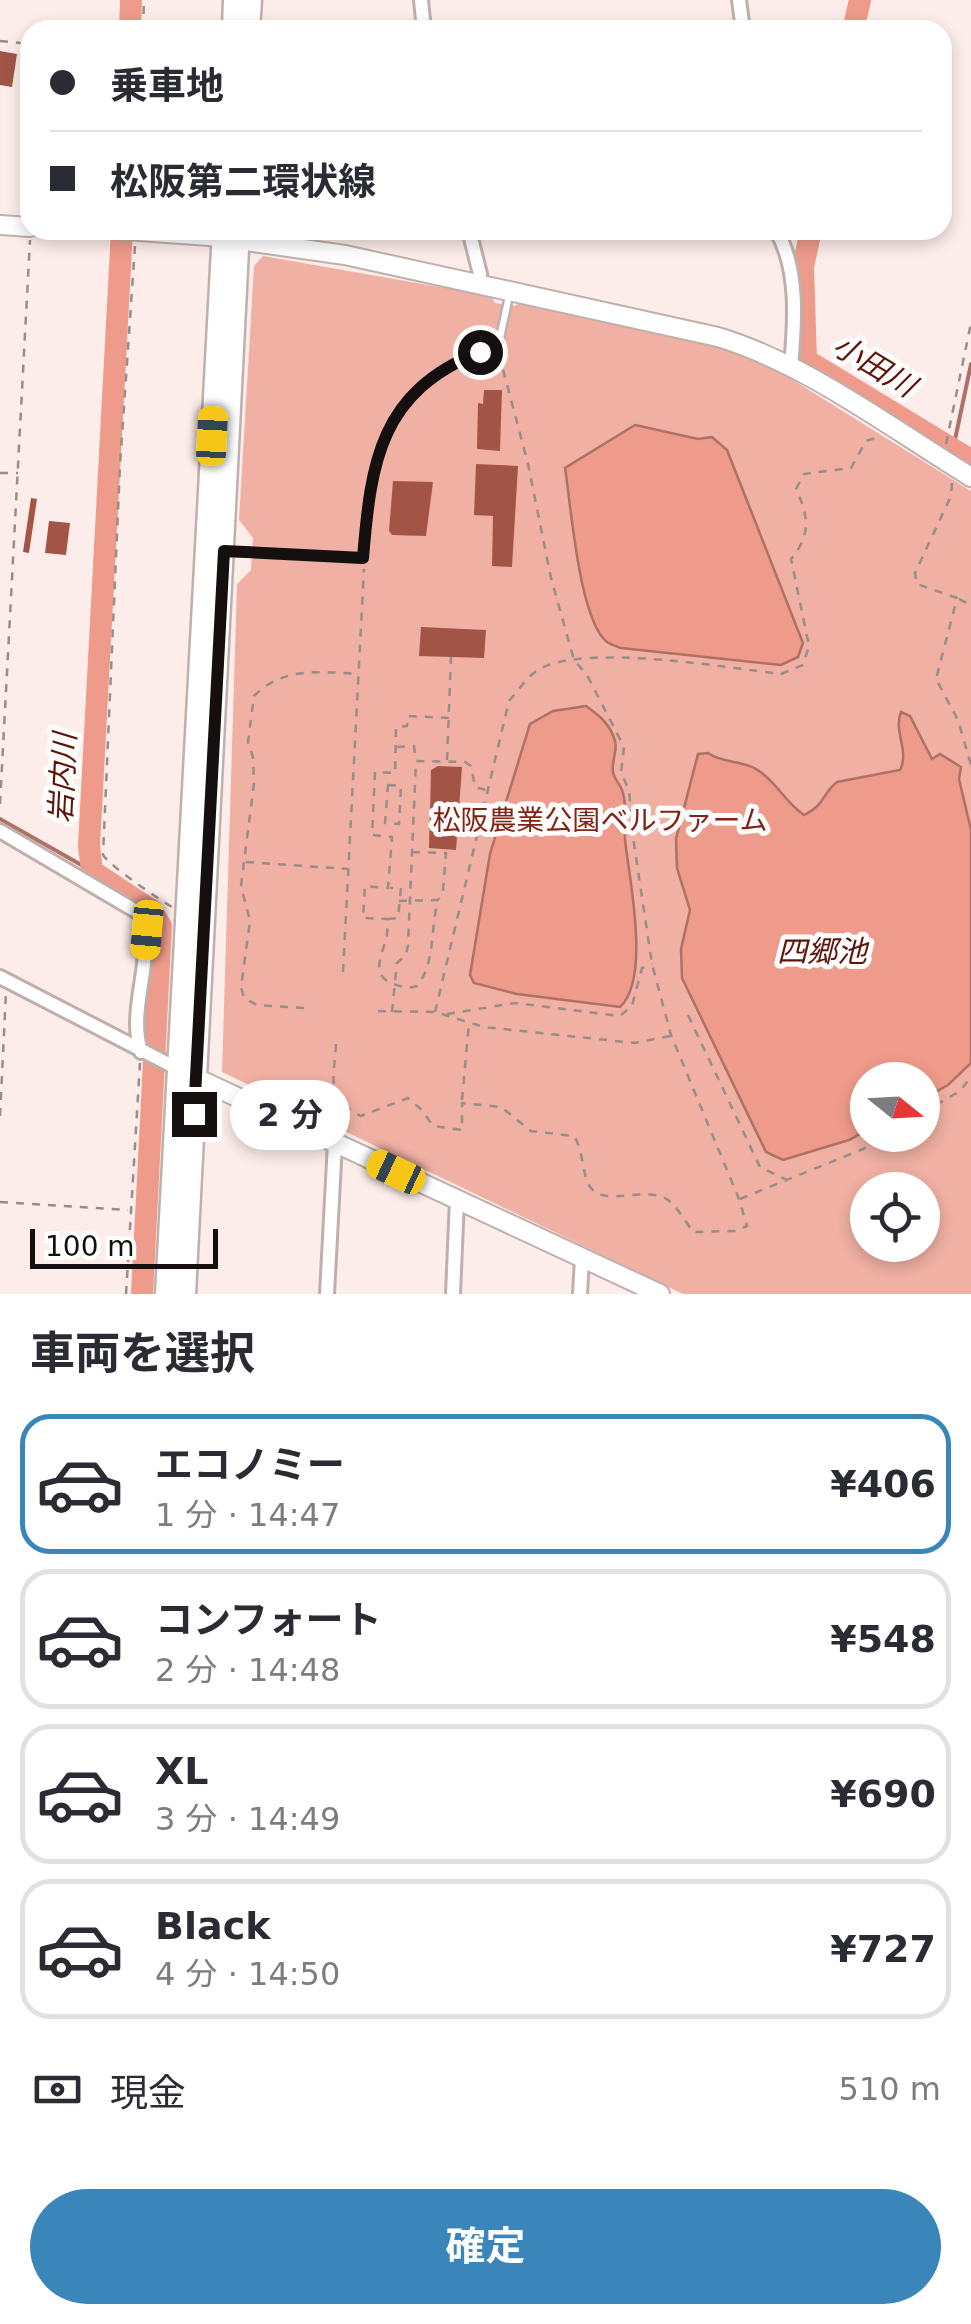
<!DOCTYPE html>
<html lang="ja">
<meta charset="utf-8">
<style>
:root{--surface:#fff;--page:#f2f2f3;--text:#2b2b33;--muted:#7c7c81;--line:#e1e1e2;--accent:#3a85b9}
body{margin:0;font-family:"DejaVu Sans","Noto Sans JP",sans-serif;background:var(--page);color:var(--text);height:100vh;display:flex;flex-direction:column;font-size:38px;white-space:nowrap}
*{box-sizing:border-box;margin:0}
p{font-size:32px;color:var(--muted)}
.icon{flex:none;width:55px;height:55px;fill:none;stroke:currentColor;stroke-width:2;stroke-linecap:round;stroke-linejoin:round}
.map{position:relative;height:1294px;overflow:hidden}
.details{display:flex;flex-direction:column;background:var(--surface);flex:1}
.details>*{flex:none}
.hud{position:absolute;left:20px;top:20px;width:932px;height:220px;border-radius:30px;box-shadow:0 5px 15px #0003;display:grid;align-content:center;height:220px;padding:0 30px;background:var(--surface)}
.needle{width:65px;rotate:108deg}
.controls{position:absolute;left:850px;top:1062px;display:grid;gap:20px}
.controls a{display:grid;place-items:center;width:90px;height:90px;border-radius:50%;background:var(--surface);box-shadow:0 5px 15px #0003;font-size:50px}
.scale{position:absolute;left:30px;bottom:25px;width:188px;box-sizing:border-box;padding-left:10px;border:5px solid #15100f;border-top:0;font-size:28px;line-height:35px;white-space:nowrap;color:#15100f;-webkit-text-stroke:8px #fefefe;paint-order:stroke}
.end{position:absolute;width:45px;height:45px;margin:-22px;border:12px solid #15100f;background:#fff;box-shadow:0 0 0 5px #fff}
.from{border-radius:50%}
.bubble{position:absolute;height:70px;border-radius:35px;background:var(--surface);box-shadow:0 5px 15px #0003;font-size:32px;font-weight:700;line-height:70px;text-align:center}
.car{position:absolute;width:30px;height:60px;margin:-30px -15px;border-radius:12px;box-shadow:0 0 8px 2px #0007;background:linear-gradient(#f5c518 24%,#345 0 40%,#f5c518 0 76%,#345 0 86%,#f5c518 0)}
.hud b{display:flex;align-items:center;gap:35px;height:95px;font-size:38px}
.hud b+b{border-top:2px solid var(--line)}
.hud i{width:25px;height:25px;background:var(--text)}
ul{padding:0;list-style:none}
li{display:flex;align-items:center;gap:30px;height:140px;margin:0 20px 15px;padding:0 10px;border:5px solid var(--line);border-radius:30px}
li div{flex:1}
li b{display:block;font-size:38px}
li em{font-style:normal;font-weight:700}
li.on{border-color:var(--accent)}
li>.icon{width:90px;height:90px;stroke-width:1.5}
h2{padding:0 30px;font-size:45px;line-height:120px}
.pay{display:flex;align-items:center;gap:25px;height:110px;padding:0 30px;font-size:38px}
.pay p{margin-inline-start:auto}
.action{display:flex;gap:20px;margin-top:auto;padding:20px 30px}
.action a{flex:1;height:115px;border-radius:60px;background:var(--accent);color:#fff;font-size:40px;font-weight:700;line-height:115px;text-align:center}
.map>svg:first-child{display:block}
.green{fill:#f0b0a3;fill-rule:evenodd}
.water{fill:#ef9b8b;stroke:#ae7166;stroke-width:2.5}
.lines{fill:none;stroke-linecap:round;stroke-linejoin:round}
.stream{stroke:#ae7166;stroke-width:4}
.river{stroke:#ef9b8b;stroke-width:22}
.building{fill:#a25547}
.lane-casing{stroke:#bfb0ad;stroke-width:11}
.street-casing{stroke:#bfb0ad;stroke-width:18}
.secondary-casing{stroke:#bfb0ad;stroke-width:22}
.primary-casing{stroke:#bfb0ad;stroke-width:25}
.path{stroke:#988d8a;stroke-width:2.5;stroke-dasharray:8 8;stroke-linecap:butt}
.lane{stroke:#fff;stroke-width:6}
.street{stroke:#fff;stroke-width:12}
.secondary{stroke:#fff;stroke-width:18}
.primary{stroke:#fff;stroke-width:20}
.route{stroke:#15100f;stroke-width:12}
.labels{text-anchor:middle;stroke-width:10;stroke-linejoin:round;paint-order:stroke}
.park-label{font-size:28px;fill:#832213;stroke:#fefefe}
.water-label{font-size:30px;font-style:italic;fill:#5e1509;stroke:#fefefe}
</style>
<div class="map">
<svg width="971" height="1294" viewBox="0 0 971 1294">
<rect width="100%" height="100%" fill="#fdedea"/>
<!-- green -->
<path class="green" d="M263,256L491,296L495,303L515,306L522,301L726,348L772,367L971,491V1294H683L222,1072L237,584L251,570L253,538L239,520L254,266ZM868,1080H922V1135H868ZM868,1190H922V1245H868Z"/>
<!-- water -->
<path class="water" d="M635,425L698,439L712,437L727,450L803,643L798,657L781,665L621,648C620,648 608,643 607,642C579,620 571,505 565,468Z
M586,706C600,716 610,724 615,741C618,751 611,762 613,772C614,779 621,785 623,793C627,807 624,825 625,840C629,877 651,979 620,1007L517,994L474,983L470,975L490,854L530,724L553,711Z
M901,712L910,716L932,759L940,754L961,767L959,779L971,830V1063L948,1085L923,1099L922,1080H868L867,1130L849,1140L783,1160L766,1152L682,978L681,949L690,910L677,868L676,839L698,754L708,753C723,764 745,760 759,771C777,783 786,803 804,815C826,804 821,795 837,782L900,770C910,752 893,731 901,712Z"/>
<g class="lines">
<!-- stream -->
<path class="stream" d="M953,449L971,364
M0,819L92,871"/>
<!-- river -->
<path class="river" d="M130,30L131,0
M853,30L860,0
M122,230L89,846L92,871L151,910L161,926L142,1294
M811,230L803,267L806,360L971,460"/>
</g>
<!-- building -->
<path class="building" d="M0,51L17,54L12,87L0,85Z
M484,390H502L500,451L477,449L478,403L483,404Z
M476,464L518,466L512,567L492,566L493,516L474,515Z
M393,481L433,482L426,536L392,535L389,531Z
M31,498L37,499L29,553L23,552Z
M49,521L70,523L66,555L45,553Z
M421,627L486,630L484,658L419,656Z
M438,766L462,767L456,850L429,848L431,770Z"/>
<g class="lines">
<defs>
<path id="lane" d="M226,551L363,559C368,489 373,422 433,376C451,362 473,352 497,352L509,296"/>
<path id="street" d="M421,0L424,30
M739,0L743,30
M469,230L480,274L479,283
M776,230C799,269 795,322 791,367
M0,831L141,914C156,958 127,1007 141,1052
M0,977L180,1070
M327,1294L335,1143
M453,1294L457,1199
M580,1294L582,1258"/>
<path id="secondary" d="M0,225L30,227
M124,230L210,236L345,255L718,337C807,364 891,428 971,477
M196,1078L660,1294"/>
<path id="primary" d="M233,30L234,0
M249,30L251,0
M166,1294L223,230
M185,1294L239,230"/>
</defs>
<!-- lane casing -->
<use href="#lane" class="lane-casing"/>
<!-- street casing -->
<use href="#street" class="street-casing"/>
<!-- secondary casing -->
<use href="#secondary" class="secondary-casing"/>
<!-- primary casing -->
<use href="#primary" class="primary-casing"/>
<!-- path -->
<path class="path" d="M143,30L144,0
M0,41L30,44
M135,246L120,465L103,855C111,867 157,898 172,907
M946,444L971,323
M0,473H18
M952,483L951,496L915,573L917,584L957,598L936,679L958,720L971,765
M959,599L971,605
M397,747L414,746L416,761
M447,760L451,657
M388,785L401,786L399,824L385,823Z
M0,804L30,240
M412,852L446,853L443,891L439,899
M246,862L348,869
M399,901L438,900C430,929 436,962 417,986C408,989 403,987 393,984C372,976 380,959 385,943C388,936 387,926 388,919L363,918L365,886L388,888L392,837L372,835L375,772L395,773L396,727L407,726L408,716L449,718
M388,919L398,918L401,888H390
M343,972L364,569
M304,1008L257,1005L244,998L241,987L250,921L241,886L254,783L253,757L248,742L254,696C284,666 320,672 359,674
M378,1011L435,1012L484,1027L635,1043L670,1036
M392,1012L397,963L406,955L408,945L416,761L465,762L471,766L475,787L486,790
M435,1012L509,701C517,692 525,680 535,672C576,641 728,668 781,674L803,665L809,646L791,559C811,535 809,517 796,489L804,474L851,468L866,441L879,437
M447,1014L515,1003L620,1016L632,1006L642,968L652,964
M688,1015L760,1167L787,1180
M336,1044C334,1080 325,1097 361,1116L408,1098L422,1110L433,1126L462,1130V1103L501,1107L531,1131L574,1136C584,1151 582,1178 591,1188C606,1207 648,1185 668,1200C678,1208 686,1222 693,1232L735,1231L747,1226L739,1199L671,1035L652,964L633,837L629,790L621,773L624,747L587,675L574,660L551,578L528,464L501,362
M462,1100L469,1023
M922,1113L960,1091L971,1077
M0,1116L6,992
M740,1199L863,1149L886,1135
M0,1202L128,1210
M126,1294L140,1063"/>
<!-- lane -->
<use href="#lane" class="lane"/>
<!-- street -->
<use href="#street" class="street"/>
<!-- secondary -->
<use href="#secondary" class="secondary"/>
<!-- primary -->
<use href="#primary" class="primary"/>
</g>
<g class="lines">
<!-- route -->
<path class="route" d="M194,1114L224,551L363,558C371,461 380,392 480,352"/>
</g>
<g class="labels">
<!-- park labels -->
<g class="park-label">
<text x="600" y="830">松阪農業公園ベルファーム</text>
</g>
<!-- water labels -->
<g class="water-label">
<text transform="translate(874 366) rotate(31)" y="10">小田川</text>
<text transform="translate(63 778) rotate(-87)" y="10">岩内川</text>
<text x="822" y="962">四郷池</text>
</g>
</g>
</svg>
<div class="controls">
<a><svg class="needle" viewBox="-14 -14 28 28"><path d="M0-13l5 13h-10z" fill="#e53935"/><path d="M0 13l5-13h-10z" fill="#7c7c81"/></svg></a>
<a><svg class="icon" aria-label="locate" viewBox="0 0 24 24"><circle cx="12" cy="12" r="6"/><path d="M12 2v4M12 18v4M2 12h4M18 12h4"/></svg></a>
</div>
<div class="scale">100 m</div>
<i class="end from" style="left:480px;top:352px"></i>
<i class="end" style="left:194px;top:1114px"></i>
<div class="bubble" style="left:230px;top:1080px;width:120px">2 分</div>
<i class="car" style="left:212px;top:436px;rotate:3deg"></i>
<i class="car" style="left:147px;top:930px;rotate:185deg"></i>
<i class="car" style="left:396px;top:1172px;rotate:295deg"></i>
<div class="hud">
<b><i class="from"></i>乗車地</b>
<b><i></i>松阪第二環状線</b>
</div>
</div>
<section class="details">
<h2>車両を選択</h2>
<ul>
<li class="on"><svg class="icon" aria-label="car" viewBox="0 0 24 24"><path d="M5 17H2v-5l4-1 3-4h7l3 4 3 1v5h-3M9 17h6M6 11h13"/><circle cx="7" cy="17" r="2"/><circle cx="17" cy="17" r="2"/></svg><div><b>エコノミー</b><p>1 分 · 14:47</p></div><em>¥406</em></li>
<li><svg class="icon" aria-label="car" viewBox="0 0 24 24"><path d="M5 17H2v-5l4-1 3-4h7l3 4 3 1v5h-3M9 17h6M6 11h13"/><circle cx="7" cy="17" r="2"/><circle cx="17" cy="17" r="2"/></svg><div><b>コンフォート</b><p>2 分 · 14:48</p></div><em>¥548</em></li>
<li><svg class="icon" aria-label="car" viewBox="0 0 24 24"><path d="M5 17H2v-5l4-1 3-4h7l3 4 3 1v5h-3M9 17h6M6 11h13"/><circle cx="7" cy="17" r="2"/><circle cx="17" cy="17" r="2"/></svg><div><b>XL</b><p>3 分 · 14:49</p></div><em>¥690</em></li>
<li><svg class="icon" aria-label="car" viewBox="0 0 24 24"><path d="M5 17H2v-5l4-1 3-4h7l3 4 3 1v5h-3M9 17h6M6 11h13"/><circle cx="7" cy="17" r="2"/><circle cx="17" cy="17" r="2"/></svg><div><b>Black</b><p>4 分 · 14:50</p></div><em>¥727</em></li>
</ul>
<div class="pay"><svg class="icon" aria-label="cash" viewBox="0 0 24 24"><path d="M3 7h18v10H3z"/><circle cx="12" cy="12" r="2"/></svg>現金<p>510 m</p></div>
<div class="action"><a>確定</a></div>
</section>
